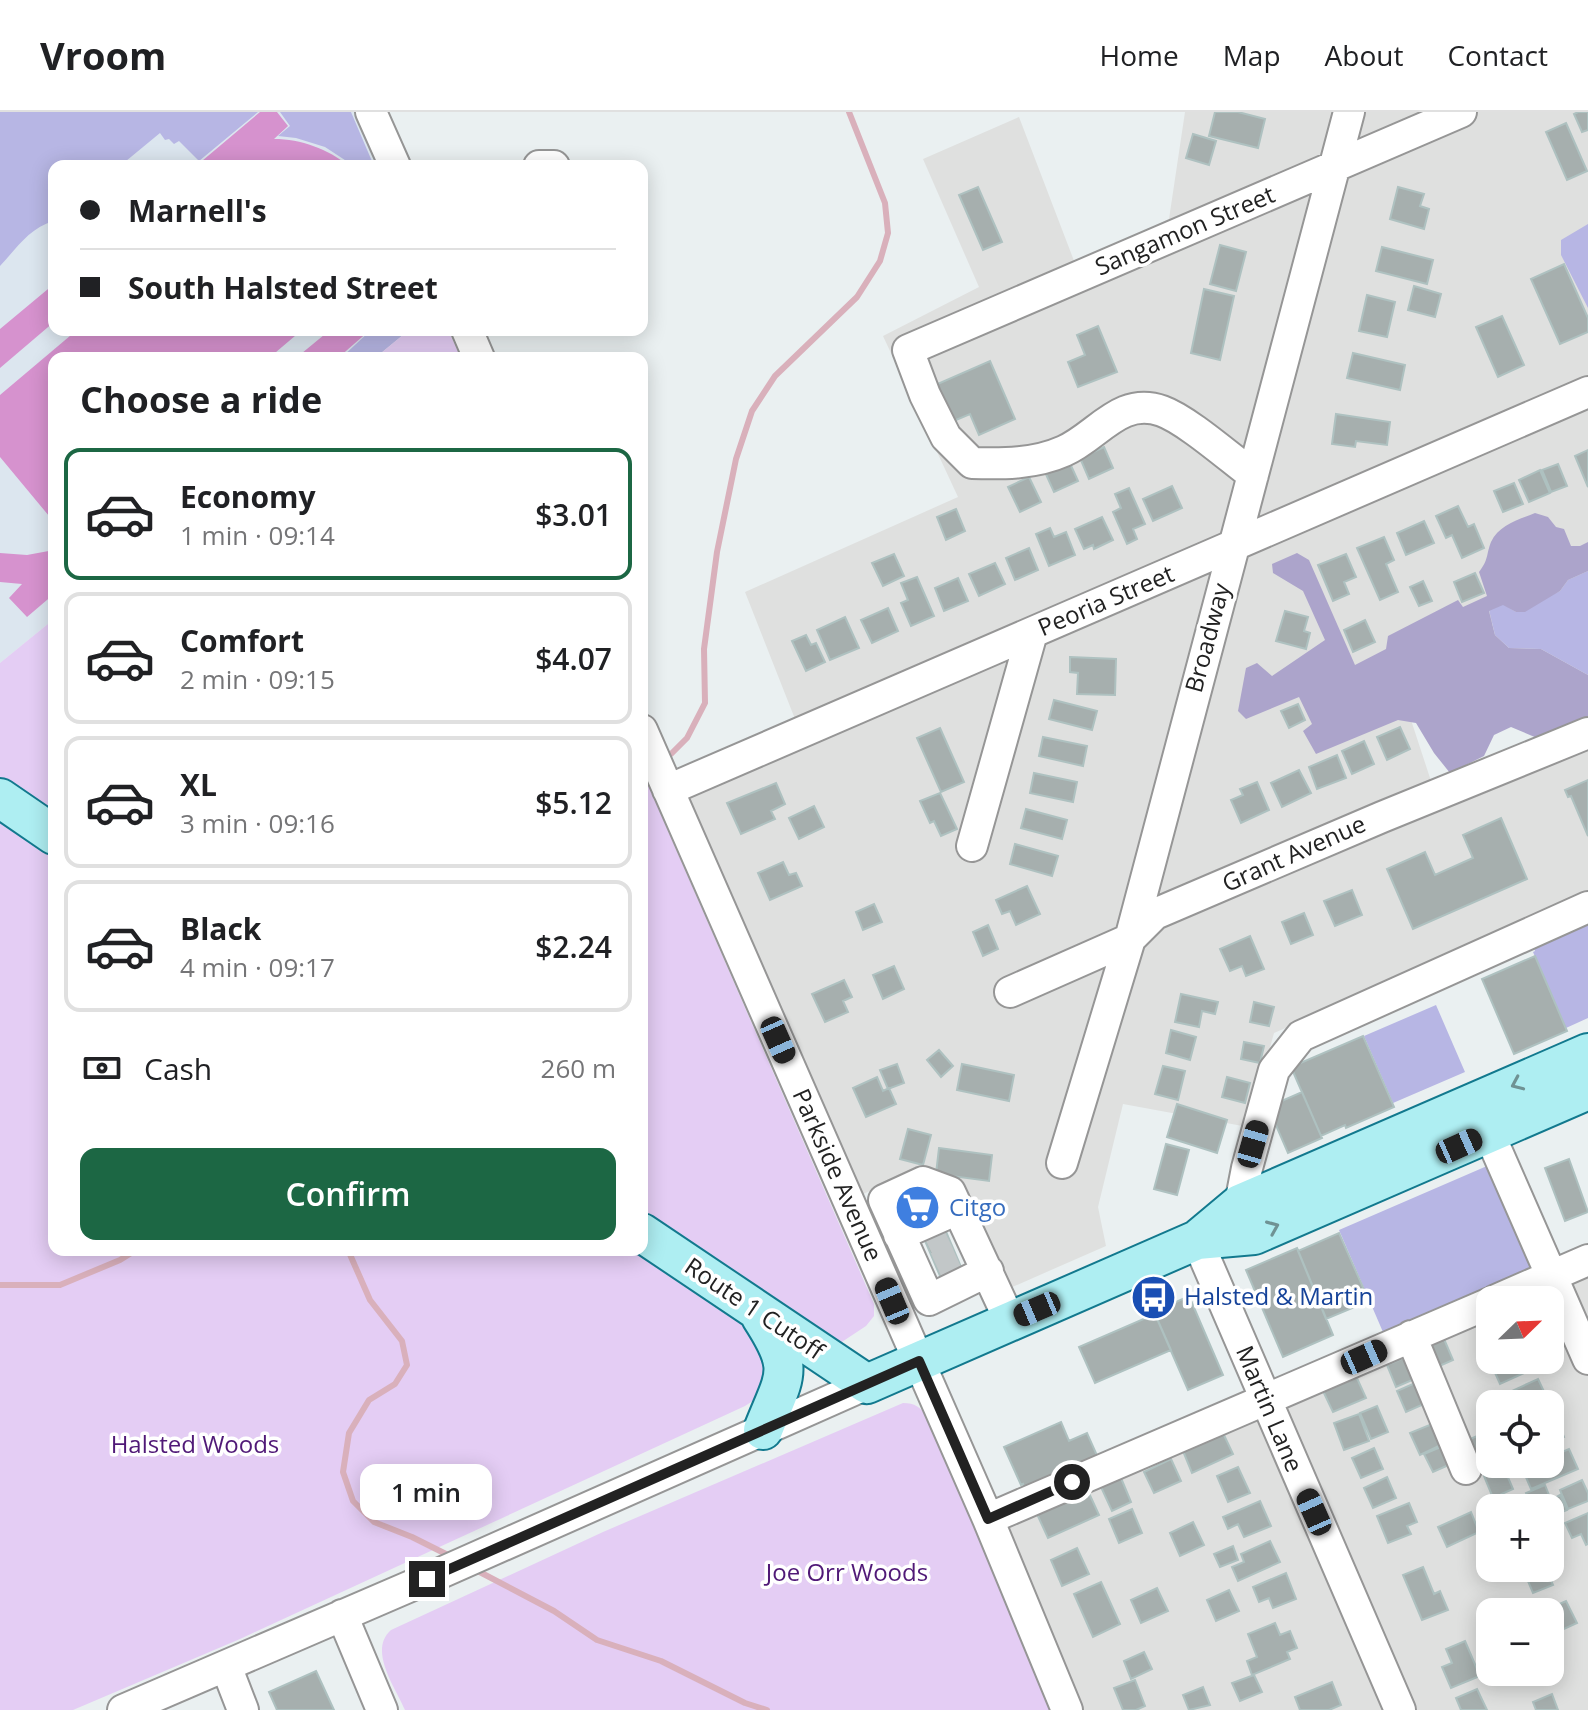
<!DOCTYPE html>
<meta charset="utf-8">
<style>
:root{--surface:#fff;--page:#f2f2f2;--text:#202124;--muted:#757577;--line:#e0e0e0;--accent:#1c6744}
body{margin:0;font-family:"Open Sans",sans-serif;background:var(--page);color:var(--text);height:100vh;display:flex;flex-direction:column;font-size:30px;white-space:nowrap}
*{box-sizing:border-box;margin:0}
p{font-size:26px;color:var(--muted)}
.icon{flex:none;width:44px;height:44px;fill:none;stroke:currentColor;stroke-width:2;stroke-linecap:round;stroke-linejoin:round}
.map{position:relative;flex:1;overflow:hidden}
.panel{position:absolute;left:48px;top:240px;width:600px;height:904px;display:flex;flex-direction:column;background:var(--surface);border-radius:16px;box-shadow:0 4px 20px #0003}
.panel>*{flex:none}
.hud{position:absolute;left:48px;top:48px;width:600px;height:176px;border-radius:16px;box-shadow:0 4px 20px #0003;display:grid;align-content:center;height:176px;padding:0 32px;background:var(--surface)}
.needle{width:52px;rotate:67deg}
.tools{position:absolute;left:1476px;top:1174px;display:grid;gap:16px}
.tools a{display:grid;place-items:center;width:88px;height:88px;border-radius:16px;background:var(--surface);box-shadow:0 4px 20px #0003;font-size:40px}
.end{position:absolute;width:36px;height:36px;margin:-18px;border:10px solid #222;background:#fff;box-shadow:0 0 0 4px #fff}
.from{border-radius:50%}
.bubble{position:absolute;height:56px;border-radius:16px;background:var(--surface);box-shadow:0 4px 20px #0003;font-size:26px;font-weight:600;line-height:56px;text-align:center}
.car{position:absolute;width:24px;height:48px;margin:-24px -12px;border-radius:10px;box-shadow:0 0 6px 2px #0007;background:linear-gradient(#222 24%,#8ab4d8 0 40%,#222 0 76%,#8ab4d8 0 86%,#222 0)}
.hud b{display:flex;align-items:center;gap:28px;height:76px;font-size:30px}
.hud b+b{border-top:2px solid var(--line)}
.hud i{width:20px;height:20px;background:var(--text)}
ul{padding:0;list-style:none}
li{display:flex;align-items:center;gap:24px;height:132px;margin:0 16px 12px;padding:0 16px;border:4px solid var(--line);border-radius:16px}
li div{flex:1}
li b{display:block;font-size:30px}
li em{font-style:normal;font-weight:600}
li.selected{border-color:var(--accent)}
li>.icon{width:72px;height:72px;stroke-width:1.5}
h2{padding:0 32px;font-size:36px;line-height:96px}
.pay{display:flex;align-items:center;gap:20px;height:88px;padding:0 32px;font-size:30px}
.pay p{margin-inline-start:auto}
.primary-button{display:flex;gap:16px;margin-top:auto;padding:16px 32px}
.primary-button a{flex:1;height:92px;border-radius:16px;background:var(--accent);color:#fff;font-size:32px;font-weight:600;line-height:92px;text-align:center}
header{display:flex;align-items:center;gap:48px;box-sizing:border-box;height:112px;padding:0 40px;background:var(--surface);border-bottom:2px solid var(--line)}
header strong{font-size:38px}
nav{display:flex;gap:44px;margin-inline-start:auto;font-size:28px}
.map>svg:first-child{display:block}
.residential{fill:#dfe0df;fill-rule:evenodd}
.education{fill:#dce6ef}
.grass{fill:#b7b6e4}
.forest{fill:#aca4cb}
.park{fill:#e4cdf4}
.pitch{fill:#d692ce}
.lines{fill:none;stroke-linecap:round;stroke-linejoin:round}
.stream{stroke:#d9b0bb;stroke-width:6}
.building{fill:#a6afae;stroke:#aec1c0;stroke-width:2}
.minor-tunnel{stroke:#c2c7c8;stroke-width:30;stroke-dasharray:30 15;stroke-linecap:butt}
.minor-casing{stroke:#969696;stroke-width:34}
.major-casing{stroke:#12798e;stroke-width:42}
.minor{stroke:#fff;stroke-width:30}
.major{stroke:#aeeef2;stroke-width:38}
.oneway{stroke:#6f9294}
.route{stroke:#222;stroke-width:10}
.labels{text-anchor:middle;stroke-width:7;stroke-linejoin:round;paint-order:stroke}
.street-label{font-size:24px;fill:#222;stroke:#fff}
.shop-label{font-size:24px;fill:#366cbe;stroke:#fff;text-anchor:start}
.transit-label{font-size:24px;fill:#164399;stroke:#fff;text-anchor:start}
.park-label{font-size:24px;fill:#501977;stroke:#fff}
</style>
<header>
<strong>Vroom</strong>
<nav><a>Home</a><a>Map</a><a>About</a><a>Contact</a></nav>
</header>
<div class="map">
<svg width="1588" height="1598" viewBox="0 0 1588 1598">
<rect width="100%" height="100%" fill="#eaf0f1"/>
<!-- residential -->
<path class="residential" d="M1185,0H1588V469L1393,553L1431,669L1588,607V786L1274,921L1248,1015L1123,992L1098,1095L1106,1134L1010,1176L910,1060L857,1085L679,662L795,607L745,480L958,385L883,224L979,175L923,47L1019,5L1076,154L1169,107Z
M1588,1154V1598H1083L1002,1413L1490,1197V1248H1550V1188H1510ZM1490,1292H1550V1352H1490ZM1490,1396H1550V1456H1490ZM1490,1500H1550V1560H1490Z"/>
<!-- education -->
<path class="education" d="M0,0H354L378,54H54V218H409L375,246H54V507L0,551Z"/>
<!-- grass -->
<path class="grass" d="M0,0H258L199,49L179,29L174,32L169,27L165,28L160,21L120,54H54V109C29,116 17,136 0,154Z
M280,0H351L374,54H354L325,35L296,26L278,24L290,14Z
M1588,112V196L1561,143V128Z
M371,218H409L375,246H341Z
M1588,459V563L1541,537L1509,536L1495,523L1489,498L1503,492L1516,500L1560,479L1568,468Z
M1588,802V906L1566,916L1533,840L1535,839L1532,830Z
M1436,893L1465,960L1393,991L1364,924Z
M1487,1054L1533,1157L1386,1227L1339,1118Z"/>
<!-- forest -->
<path class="forest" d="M1535,401L1548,405L1556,415L1564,417L1571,434H1580L1588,430V459L1568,468L1560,479L1525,500H1516L1503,493L1489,499L1495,523L1509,536L1541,537L1588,563V607L1537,626L1511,615L1494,623L1484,644L1450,661L1434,641L1416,611L1398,608L1316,642L1303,619L1312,612L1299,585L1246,607L1238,599L1246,556L1257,551L1272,564L1325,528L1303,479L1273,461L1272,452L1297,441L1309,448L1355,553L1386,537L1388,524L1458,488L1463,495L1487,484L1479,460C1489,447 1486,443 1491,430C1499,413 1518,408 1535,401Z"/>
<!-- park -->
<path class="park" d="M409,218H448L461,246H375Z
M54,507V1138H642V659L874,1192V1204L866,1214L745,1294L240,1527L73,1598H0V551Z
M903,1291C915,1291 920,1295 927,1304L1050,1598H405C395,1575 368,1538 391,1518L603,1420Z"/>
<!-- pitch -->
<path class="pitch" d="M260,0H277L288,14L274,27C301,27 328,37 349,54H196Z
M54,172V210L0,256V217Z
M77,218H302L269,246H54V410L0,345V283Z
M330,218H370L338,246H296Z
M54,438V482L27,505L9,486L22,472L0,470V441L27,443Z"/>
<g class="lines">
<!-- stream -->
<path class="stream" d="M671,642L687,626L705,591L704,537L717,440L736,347L752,299L775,264L857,185L880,149L888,121L885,91L849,0
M642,670L645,667
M348,1138L370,1188L402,1229L407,1253L395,1272L369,1288L349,1321L343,1360L353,1389L374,1410L412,1425L452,1445
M0,1173H60L120,1148L136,1138
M472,1456L554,1499L597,1528L661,1549L745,1591L767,1598"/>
</g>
<!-- building -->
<path class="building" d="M1215,0H1238L1265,7L1258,36L1209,24Z
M1578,0H1588V18L1582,20L1574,2Z
M1566,11L1587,59L1567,68L1546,20Z
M1193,22L1216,29L1209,53L1186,46Z
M978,75L1002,130L983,138L959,83Z
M1398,75L1424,82L1420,94L1429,97L1424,117L1390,107Z
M1220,133L1246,140L1236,179L1210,172Z
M1382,135L1433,148L1427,172L1376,159Z
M1564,152L1588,206V220L1560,232L1531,167Z
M1414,174L1441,182L1435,205L1408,198Z
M1204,177L1234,184L1220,248L1191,241Z
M1367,183L1395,190L1387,225L1359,219Z
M1502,204L1524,253L1498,265L1476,215Z
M1098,214L1117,260L1078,275L1068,250L1085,243L1077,223Z
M1353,241L1405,253L1400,278L1347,266Z
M990,249L1015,307L979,323L970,302L949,311L933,274Z
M1336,302L1390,310L1387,333L1356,329L1355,335L1332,332Z
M1104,335L1113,356L1089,367L1080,346Z
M1588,338V375L1575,344Z
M1068,347L1078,369L1054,380L1044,358Z
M1558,352L1567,374L1551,380L1542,358Z
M1540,358L1550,381L1529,390L1519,368Z
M1029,365L1041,390L1020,400L1008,375Z
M1514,371L1523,392L1503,400L1494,379Z
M1172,374L1182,396L1153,409L1143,387Z
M1129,376L1145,412L1133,417L1137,427L1127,432L1113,400L1121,396L1115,382Z
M1458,394L1468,415L1474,412L1484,436L1462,446L1452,423L1446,426L1436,404Z
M956,397L965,419L946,428L937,405Z
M1102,405L1113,428L1094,437L1093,433L1084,437L1075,417Z
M1424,409L1434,431L1406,443L1397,421Z
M1050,416L1054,425L1066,420L1075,443L1049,454L1036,422Z
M1384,425L1394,448L1386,452L1398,480L1380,488L1357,436Z
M1029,436L1038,458L1015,468L1006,446Z
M894,442L904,464L883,474L872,451Z
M1346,442L1356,465L1344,470L1349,482L1333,489L1318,453Z
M995,451L1005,472L979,484L969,462Z
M1475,461L1484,481L1462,490L1454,470Z
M917,465L934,504L911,514L901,491L908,488L901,471Z
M958,466L968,489L944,499L935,476Z
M1423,469L1432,489L1419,494L1410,475Z
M888,496L898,519L872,531L861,508Z
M1285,499L1308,505L1304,519L1310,521L1306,537L1276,529Z
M845,505L859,536L830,548L817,518Z
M1365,508L1375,530L1353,540L1344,518Z
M806,523L811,533L816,531L825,550L806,559L792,529Z
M1070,545L1116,547L1115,583L1077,582L1078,561L1070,560Z
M1054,588L1097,599L1092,618L1049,607Z
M1298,592L1305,608L1289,616L1281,599Z
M1400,615L1410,637L1387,648L1377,625Z
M940,616L964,670L941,680L917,626Z
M1043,625L1087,634L1083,654L1039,644Z
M1364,629L1374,652L1352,662L1342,639Z
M1337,643L1346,666L1317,677L1309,655Z
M1299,658L1311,681L1282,695L1271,671Z
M1034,661L1077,670L1073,690L1030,681Z
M1588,668V724L1571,684L1568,685L1565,678Z
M1257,670L1269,698L1241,711L1231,688L1243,683L1240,677Z
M776,671L785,692L771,699L775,707L741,722L727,691Z
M940,681L957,717L941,724L934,709L930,711L920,689Z
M814,694L824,715L799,727L789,706Z
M1026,697L1067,708L1062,727L1021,716Z
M1501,706L1527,767L1413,817L1387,757L1425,740L1435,763L1473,746L1463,723Z
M1015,732L1058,744L1052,764L1010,752Z
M783,750L789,763L796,761L802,774L770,788L758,761Z
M1027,774L1040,802L1016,813L1010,799L1002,802L996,788Z
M1352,778L1362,803L1335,814L1324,789Z
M874,792L882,810L863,818L856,800Z
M1304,801L1313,823L1291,832L1282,810Z
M988,813L998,837L983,844L973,820Z
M1250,824L1264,857L1246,864L1242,854L1230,859L1220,837Z
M1535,844L1567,919L1514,942L1482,867Z
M894,854L904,877L883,887L873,863Z
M844,868L852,885L843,889L848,900L825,910L812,882Z
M1181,882L1218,890L1215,902L1202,899L1199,915L1175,910Z
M1254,890L1274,895L1269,914L1250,910Z
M1171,918L1196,925L1190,948L1166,941Z
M1363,924L1394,995L1346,1016L1345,1013L1321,1024L1291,955Z
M1244,930L1264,934L1260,951L1241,947Z
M939,938L953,954L941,965L927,948Z
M897,952L904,971L888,977L880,958Z
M962,952L1014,963L1009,989L957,978Z
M1163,954L1185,959L1178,988L1155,982Z
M877,965L883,979L889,976L896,992L866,1005L853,976Z
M1227,965L1250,971L1245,991L1222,985Z
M1302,980L1322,1026L1288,1041L1268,995Z
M1177,992L1227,1008L1217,1041L1167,1025Z
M908,1017L931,1023L923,1053L900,1047Z
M1166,1032L1189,1038L1177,1083L1154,1077Z
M939,1036L992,1043L989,1069L936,1062Z
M1569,1047L1588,1100L1565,1109L1545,1056Z
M933,1076L943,1098L902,1117L892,1094Z
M941,1108L967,1169L946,1178L920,1117Z
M1339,1121L1369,1189L1326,1207L1298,1139Z
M1297,1136L1333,1223L1283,1245L1246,1158Z
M1189,1184L1223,1263L1188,1278L1154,1200Z
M1155,1202L1171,1238L1095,1271L1079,1235Z
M1490,1207V1232L1485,1234L1476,1213Z
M1444,1227L1453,1248L1435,1256L1425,1235Z
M1408,1244L1417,1266L1396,1275L1387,1253Z
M1488,1245L1490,1248H1531L1535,1256L1500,1272Z
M1356,1264L1366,1286L1333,1300L1323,1279Z
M1538,1267L1548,1288L1538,1292H1503L1499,1285Z
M1415,1271L1424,1292L1406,1300L1397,1279Z
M1377,1294L1388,1320L1371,1327L1360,1301Z
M1553,1299L1564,1325L1550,1331V1300Z
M1359,1302L1369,1329L1344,1338L1334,1311Z
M1061,1310L1069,1329L1087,1321L1099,1348L1026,1380L1023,1372L1021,1373L1004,1335Z
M1432,1312L1441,1333L1420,1343L1410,1321Z
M1489,1319L1490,1339L1477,1344L1470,1327Z
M1223,1321L1233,1342L1192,1361L1183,1339Z
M1443,1334L1451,1352L1433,1360L1424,1342Z
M1374,1336L1383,1357L1361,1366L1352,1346Z
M1569,1337L1578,1357L1531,1377L1525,1363L1550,1352V1345Z
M1171,1347L1181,1369L1154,1381L1144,1360Z
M1238,1355L1250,1381L1228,1390L1217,1364Z
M1504,1356L1513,1377L1493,1386L1484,1364Z
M1387,1365L1396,1386L1373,1396L1364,1376Z
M1121,1366L1131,1390L1112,1399L1101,1375Z
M1582,1368L1588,1381V1389L1568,1397L1560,1378Z
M1545,1373L1551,1388L1560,1383L1567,1398L1550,1405V1396H1532L1526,1381Z
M1088,1379L1099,1403L1048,1426L1037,1402Z
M1260,1389L1271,1414L1244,1425L1238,1412L1228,1417L1223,1405Z
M1409,1391L1417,1410L1407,1414L1411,1422L1388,1431L1377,1404Z
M1132,1397L1142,1421L1119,1431L1109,1407Z
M1471,1400L1479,1420L1447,1435L1438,1415Z
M1588,1401V1432L1586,1433L1581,1422L1572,1426L1565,1411Z
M1193,1410L1204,1433L1180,1444L1170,1421Z
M1270,1429L1280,1450L1238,1469L1232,1455L1244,1450L1241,1442Z
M1233,1434L1238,1448L1220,1455L1214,1442Z
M1077,1436L1089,1462L1062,1474L1051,1448Z
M1423,1455L1434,1482L1440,1479L1448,1498L1422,1508L1403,1463Z
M1541,1456H1546L1553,1473L1533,1481L1525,1462Z
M1286,1461L1296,1487L1273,1496L1269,1486L1259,1490L1253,1475Z
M1101,1470L1120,1512L1093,1525L1074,1482Z
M1157,1476L1168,1499L1141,1511L1131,1488Z
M1229,1478L1239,1499L1216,1509L1207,1488Z
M1566,1489L1577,1511L1553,1522L1550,1514V1500L1543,1499Z
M1275,1511L1280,1523L1290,1519L1297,1536L1287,1540L1290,1547L1252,1563L1247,1549L1257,1545L1248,1522Z
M1465,1529L1480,1564L1451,1576L1442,1555L1452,1551L1446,1537Z
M1144,1540L1152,1557L1131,1567L1124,1549Z
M316,1559L334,1598H277L269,1580Z
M1254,1563L1262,1580L1240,1589L1232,1571Z
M1135,1568L1145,1594L1136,1598H1123L1114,1576Z
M1332,1570L1341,1593L1329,1598H1300L1295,1585Z
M1203,1575L1210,1593L1189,1598L1183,1583Z
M1477,1577L1487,1598H1461L1456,1586Z
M1552,1582L1558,1598H1536L1533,1590Z"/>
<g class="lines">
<!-- minor-tunnel -->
<path class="minor-tunnel" d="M928,1133L947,1124
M937,1155L957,1146"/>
<defs>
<path id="minor" d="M371,0L395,54
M539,54H554
M467,218L479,246
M1253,363C1230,346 1187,308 1162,299C1120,284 1098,324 1064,339C1035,352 1003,352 972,351L946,325L925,283L908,238L1461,0
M642,618L988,1407L1067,1598
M668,678L1588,280
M972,734L1032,521
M1010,880L1130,827L1155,802L1382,705L1588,621
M1481,1003L1588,1247
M1062,1051L1130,827L1349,0
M1240,1092L1247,1056L1274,958L1301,924L1588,795
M899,1123L958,1097
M1197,1128L1400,1598
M988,1159L929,1188L884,1088L923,1070L950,1080L1010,1209
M1496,1188L1588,1148
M1411,1224L1466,1357
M988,1407L1490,1191
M342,1503L382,1598
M226,1554L243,1598
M123,1598L427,1467L867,1272"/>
<path id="major" d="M0,686L54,723
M642,1121L867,1272L1197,1128L1240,1092L1588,941
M1197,1128L1254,1123L1588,978
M761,1205C796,1259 785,1262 763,1318"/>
</defs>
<!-- minor casing -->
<use href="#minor" class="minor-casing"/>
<!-- major casing -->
<use href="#major" class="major-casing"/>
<!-- minor -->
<use href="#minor" class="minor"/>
<!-- major -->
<use href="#major" class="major"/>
</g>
<!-- one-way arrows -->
<defs><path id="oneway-chevron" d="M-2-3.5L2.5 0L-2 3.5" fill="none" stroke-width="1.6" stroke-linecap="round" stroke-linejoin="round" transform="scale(2)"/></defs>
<g class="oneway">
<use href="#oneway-chevron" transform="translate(1517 972) rotate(156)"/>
<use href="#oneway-chevron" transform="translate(1273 1115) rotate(-23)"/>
</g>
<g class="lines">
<!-- route -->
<path class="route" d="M427,1467L919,1249L988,1407L1072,1370"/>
</g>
<!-- icons -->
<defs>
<symbol id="supermarket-disc" viewBox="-11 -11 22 22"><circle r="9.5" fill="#3f7fe0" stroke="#fff"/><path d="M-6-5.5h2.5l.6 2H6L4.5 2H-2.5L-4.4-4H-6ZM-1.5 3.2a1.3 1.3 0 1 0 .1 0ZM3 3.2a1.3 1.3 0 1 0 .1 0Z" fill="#fff"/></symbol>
<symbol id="bus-disc" viewBox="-11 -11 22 22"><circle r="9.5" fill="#1a4fb4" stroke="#fff"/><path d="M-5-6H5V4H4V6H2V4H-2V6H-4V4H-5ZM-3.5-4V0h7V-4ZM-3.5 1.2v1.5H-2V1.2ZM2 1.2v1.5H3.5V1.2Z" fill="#fff"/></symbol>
</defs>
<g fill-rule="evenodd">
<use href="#supermarket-disc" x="892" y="1070" width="51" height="51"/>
<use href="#bus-disc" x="1128" y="1160" width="51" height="51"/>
</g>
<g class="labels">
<!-- street labels -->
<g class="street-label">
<text transform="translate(1185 119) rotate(-23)" y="8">Sangamon Street</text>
<text transform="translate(1106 489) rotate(-23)" y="8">Peoria Street</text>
<text transform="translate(1208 526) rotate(-75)" y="8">Broadway</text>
<text transform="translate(1294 742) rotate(-24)" y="8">Grant Avenue</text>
<text transform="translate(837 1063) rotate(66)" y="8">Parkside Avenue</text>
<text transform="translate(754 1197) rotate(34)" y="8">Route 1 Cutoff</text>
<text transform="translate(1269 1297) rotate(67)" y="8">Martin Lane</text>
</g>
<!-- shop labels -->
<g class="shop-label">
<text x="949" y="1104">Citgo</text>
</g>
<!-- transit labels -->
<g class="transit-label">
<text x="1184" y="1193">Halsted &amp; Martin</text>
</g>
<!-- park labels -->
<g class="park-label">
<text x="195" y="1341">Halsted Woods</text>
<text x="847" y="1469">Joe Orr Woods</text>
</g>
</g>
</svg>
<div class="tools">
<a><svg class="needle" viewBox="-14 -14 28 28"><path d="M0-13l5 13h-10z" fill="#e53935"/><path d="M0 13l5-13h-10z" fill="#757577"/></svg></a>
<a><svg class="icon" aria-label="locate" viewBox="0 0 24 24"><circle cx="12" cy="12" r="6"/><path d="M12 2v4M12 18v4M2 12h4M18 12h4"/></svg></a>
<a>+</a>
<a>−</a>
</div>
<i class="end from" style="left:1072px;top:1370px"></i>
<i class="end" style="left:427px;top:1467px"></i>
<div class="bubble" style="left:360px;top:1352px;width:132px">1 min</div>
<i class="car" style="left:778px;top:928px;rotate:156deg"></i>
<i class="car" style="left:1253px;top:1032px;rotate:16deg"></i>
<i class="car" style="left:1459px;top:1034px;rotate:66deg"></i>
<i class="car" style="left:892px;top:1189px;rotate:337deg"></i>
<i class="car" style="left:1037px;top:1197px;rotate:247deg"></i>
<i class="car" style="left:1364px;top:1245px;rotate:66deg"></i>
<i class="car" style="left:1314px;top:1400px;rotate:336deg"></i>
<div class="hud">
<b><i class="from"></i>Marnell's</b>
<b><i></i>South Halsted Street</b>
</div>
<section class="panel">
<h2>Choose a ride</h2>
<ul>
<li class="selected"><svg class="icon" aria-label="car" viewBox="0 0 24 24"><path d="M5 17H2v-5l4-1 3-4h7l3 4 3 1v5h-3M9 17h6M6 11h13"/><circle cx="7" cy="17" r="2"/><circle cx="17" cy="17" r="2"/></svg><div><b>Economy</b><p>1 min · 09:14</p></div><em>$3.01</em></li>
<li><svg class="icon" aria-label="car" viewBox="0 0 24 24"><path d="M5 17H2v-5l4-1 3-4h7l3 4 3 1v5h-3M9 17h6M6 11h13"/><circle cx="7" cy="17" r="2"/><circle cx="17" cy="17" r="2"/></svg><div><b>Comfort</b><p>2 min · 09:15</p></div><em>$4.07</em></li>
<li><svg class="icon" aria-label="car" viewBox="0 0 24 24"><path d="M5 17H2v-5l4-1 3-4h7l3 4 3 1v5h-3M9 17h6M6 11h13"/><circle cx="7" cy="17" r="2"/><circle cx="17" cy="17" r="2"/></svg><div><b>XL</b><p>3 min · 09:16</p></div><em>$5.12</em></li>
<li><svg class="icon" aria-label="car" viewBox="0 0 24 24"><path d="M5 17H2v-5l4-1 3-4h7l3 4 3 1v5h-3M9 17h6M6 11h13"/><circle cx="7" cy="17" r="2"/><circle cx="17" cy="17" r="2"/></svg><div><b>Black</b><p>4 min · 09:17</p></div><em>$2.24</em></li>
</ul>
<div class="pay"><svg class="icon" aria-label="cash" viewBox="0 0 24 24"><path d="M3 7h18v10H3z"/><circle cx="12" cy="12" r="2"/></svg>Cash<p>260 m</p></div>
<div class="primary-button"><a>Confirm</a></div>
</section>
</div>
